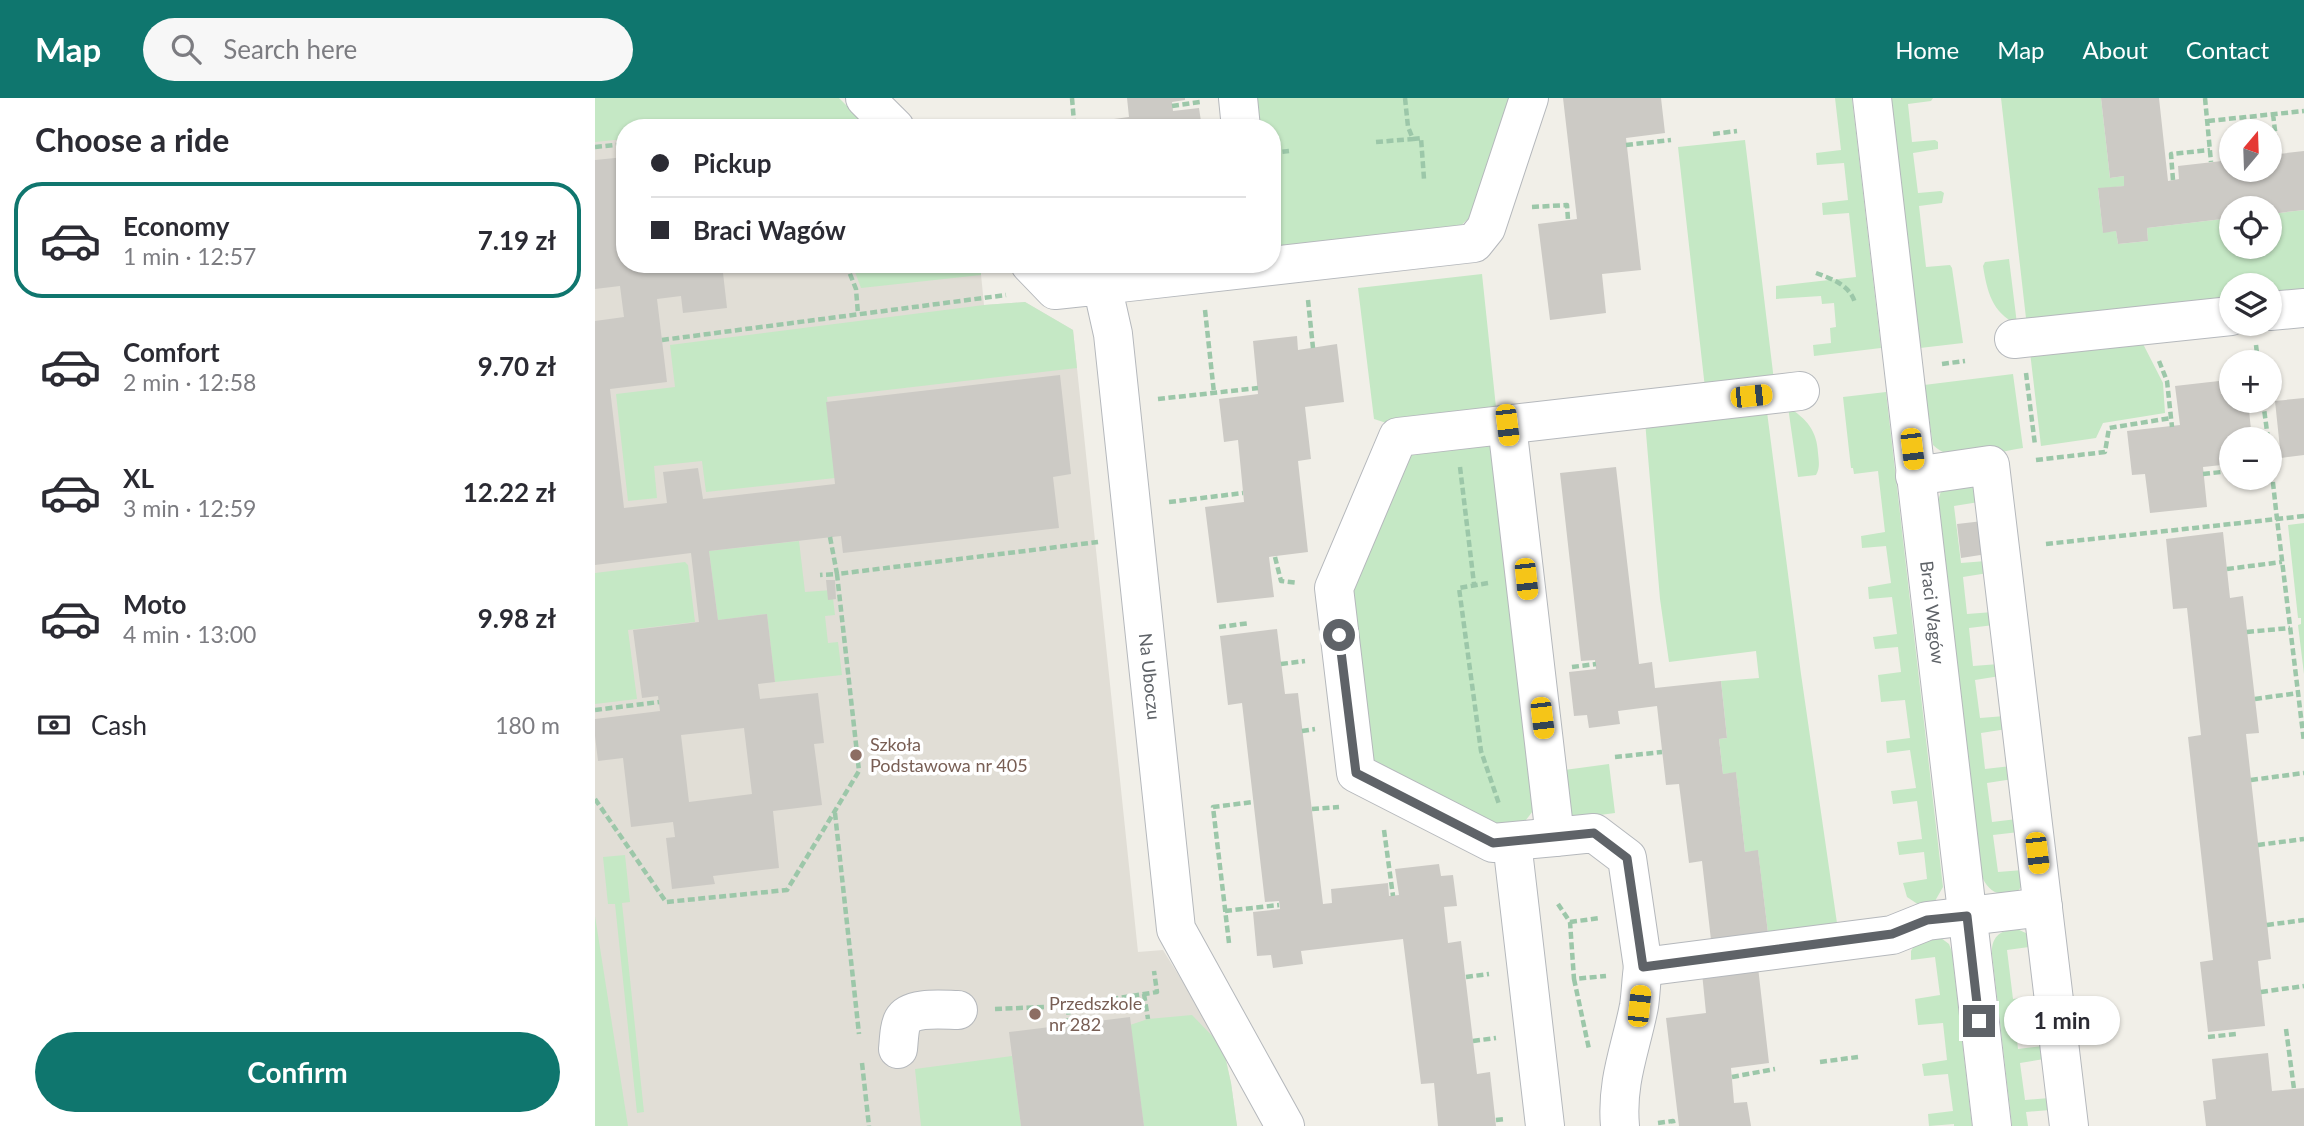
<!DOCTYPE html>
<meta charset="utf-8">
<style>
:root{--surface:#fff;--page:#f7f7f7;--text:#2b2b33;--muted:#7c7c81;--line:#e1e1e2;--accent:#0f766e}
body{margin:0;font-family:Lato,sans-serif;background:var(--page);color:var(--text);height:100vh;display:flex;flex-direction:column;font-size:26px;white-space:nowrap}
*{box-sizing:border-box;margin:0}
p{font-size:23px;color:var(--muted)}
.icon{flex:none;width:38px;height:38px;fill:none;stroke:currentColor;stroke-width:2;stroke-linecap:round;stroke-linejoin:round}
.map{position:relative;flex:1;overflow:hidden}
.drawer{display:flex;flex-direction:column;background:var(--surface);width:595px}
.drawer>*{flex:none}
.guide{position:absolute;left:21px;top:21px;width:665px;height:154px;border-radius:28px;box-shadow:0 2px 5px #0004;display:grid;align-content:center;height:154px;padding:0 35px;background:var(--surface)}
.needle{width:46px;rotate:19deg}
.fabs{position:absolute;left:1624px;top:21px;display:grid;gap:14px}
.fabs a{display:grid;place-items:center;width:63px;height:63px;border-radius:50%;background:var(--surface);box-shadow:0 2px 5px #0004;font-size:35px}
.end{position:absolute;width:32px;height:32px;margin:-16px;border:9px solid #5f6368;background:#fff;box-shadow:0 0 0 4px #fff}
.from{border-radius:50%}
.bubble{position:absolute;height:49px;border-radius:24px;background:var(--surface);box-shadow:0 2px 5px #0004;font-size:23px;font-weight:700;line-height:49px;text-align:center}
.car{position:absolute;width:21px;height:42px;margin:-21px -10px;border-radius:9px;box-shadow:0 0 5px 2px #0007;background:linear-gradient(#f5c518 24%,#345 0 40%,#f5c518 0 76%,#345 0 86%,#f5c518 0)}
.guide b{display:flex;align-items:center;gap:24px;height:66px;font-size:26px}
.guide b+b{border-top:2px solid var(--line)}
.guide i{width:18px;height:18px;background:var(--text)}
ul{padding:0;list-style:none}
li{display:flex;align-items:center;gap:21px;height:116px;margin:0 14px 10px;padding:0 21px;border:4px solid transparent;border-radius:28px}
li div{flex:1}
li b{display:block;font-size:26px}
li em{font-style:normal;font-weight:700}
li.selected{border-color:var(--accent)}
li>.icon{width:63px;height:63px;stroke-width:1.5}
h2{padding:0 35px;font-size:32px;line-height:84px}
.pay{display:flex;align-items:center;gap:18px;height:77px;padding:0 35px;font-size:26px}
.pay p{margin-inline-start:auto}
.action{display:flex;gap:14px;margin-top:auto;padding:14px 35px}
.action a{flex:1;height:80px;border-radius:42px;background:var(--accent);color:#fff;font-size:28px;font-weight:700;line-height:80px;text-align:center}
header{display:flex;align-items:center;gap:42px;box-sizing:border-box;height:98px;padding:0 35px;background:var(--accent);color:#fff}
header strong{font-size:33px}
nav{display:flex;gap:38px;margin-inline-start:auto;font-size:24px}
.search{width:490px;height:63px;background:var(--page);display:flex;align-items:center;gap:18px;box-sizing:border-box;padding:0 24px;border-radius:38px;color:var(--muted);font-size:26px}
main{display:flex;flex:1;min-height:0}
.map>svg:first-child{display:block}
.education{fill:#e1ded6}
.green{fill:#c5e8c5}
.building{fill:#cccac5;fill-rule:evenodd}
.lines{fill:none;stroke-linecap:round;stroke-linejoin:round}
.minor-casing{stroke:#b5b8bc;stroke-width:40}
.path{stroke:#9cc7a9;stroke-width:4.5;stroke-dasharray:7 3.5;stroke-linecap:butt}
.minor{stroke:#fff;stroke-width:38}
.route{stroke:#5f6368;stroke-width:9}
.education-dot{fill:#8d6e63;stroke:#fff;stroke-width:2.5}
.labels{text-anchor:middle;stroke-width:7;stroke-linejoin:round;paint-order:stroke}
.street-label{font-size:18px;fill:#5f6368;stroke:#fff}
.education-label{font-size:18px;fill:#785e54;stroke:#fff;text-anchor:start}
</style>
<header>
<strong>Map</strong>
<div class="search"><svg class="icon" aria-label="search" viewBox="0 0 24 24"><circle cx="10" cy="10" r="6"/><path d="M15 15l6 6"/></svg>Search here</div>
<nav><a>Home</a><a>Map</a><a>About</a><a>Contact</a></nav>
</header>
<main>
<section class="drawer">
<h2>Choose a ride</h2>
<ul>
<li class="selected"><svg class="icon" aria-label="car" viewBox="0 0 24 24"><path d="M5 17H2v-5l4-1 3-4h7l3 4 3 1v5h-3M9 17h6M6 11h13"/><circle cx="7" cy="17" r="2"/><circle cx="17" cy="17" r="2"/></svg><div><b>Economy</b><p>1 min · 12:57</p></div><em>7.19 zł</em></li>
<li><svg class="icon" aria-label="car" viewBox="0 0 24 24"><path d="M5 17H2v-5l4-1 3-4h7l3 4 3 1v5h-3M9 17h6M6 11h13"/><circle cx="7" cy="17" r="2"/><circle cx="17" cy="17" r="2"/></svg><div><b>Comfort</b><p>2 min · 12:58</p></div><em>9.70 zł</em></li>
<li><svg class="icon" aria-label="car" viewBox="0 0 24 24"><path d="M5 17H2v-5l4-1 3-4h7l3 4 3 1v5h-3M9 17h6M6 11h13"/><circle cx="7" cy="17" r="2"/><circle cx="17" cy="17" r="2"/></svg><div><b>XL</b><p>3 min · 12:59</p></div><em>12.22 zł</em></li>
<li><svg class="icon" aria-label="car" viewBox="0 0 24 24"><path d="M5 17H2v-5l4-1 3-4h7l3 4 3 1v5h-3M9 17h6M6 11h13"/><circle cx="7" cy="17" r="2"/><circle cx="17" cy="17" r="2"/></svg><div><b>Moto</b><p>4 min · 13:00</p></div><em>9.98 zł</em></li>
</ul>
<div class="pay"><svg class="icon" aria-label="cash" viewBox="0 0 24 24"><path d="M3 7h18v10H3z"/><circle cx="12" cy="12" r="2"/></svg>Cash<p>180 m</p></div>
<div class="action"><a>Confirm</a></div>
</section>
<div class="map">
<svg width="1709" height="1028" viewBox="0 0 1709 1028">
<rect width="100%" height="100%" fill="#f1efe8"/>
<!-- education -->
<path class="education" d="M0,0H244L30,30V166H385L389,207L430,204L478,232L543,854L568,852L628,949L636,985L642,1028H0Z"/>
<!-- green -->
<path class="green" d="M0,0H244L274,30H30V41L0,44Z
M652,0H921L874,120L858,135L677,153V30H656Z
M1240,0H1257L1286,250L1219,258L1218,247L1236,245L1235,230L1241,229L1239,205L1227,206L1226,198L1181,201V188L1261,179L1254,115L1228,117L1227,105L1253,102L1249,65L1222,67L1221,55L1246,52Z
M1296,0H1338L1336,3L1313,6L1317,44L1340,42L1343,44V51L1318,55L1323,95L1346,93L1349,95L1347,105L1324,108L1331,169L1355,167L1357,170L1368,245L1325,250Z
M1406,0H1506L1515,80L1529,78V88L1503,91L1508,134L1521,133L1523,146L1553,143L1552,130L1636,120V149H1675V116L1709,112V200L1675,204V187H1636V208L1432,229Z
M1150,42L1180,291L1111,299L1083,49Z
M1414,161L1422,226C1397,215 1392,193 1388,168L1390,164Z
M257,166H385L386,177L266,190Z
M887,176L902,319L807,330L779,321L763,190Z
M430,204L478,232L482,270L232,299L240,380L111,394L107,363L59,368L62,400L33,403L21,296L80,289L75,247L389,207Z
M1545,240L1568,285L1570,315L1508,325L1501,340L1446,348L1435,254Z
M1418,276L1428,350C1401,354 1360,369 1338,347L1329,287Z
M1291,294L1348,789L1340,803L1324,807L1312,799L1308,785L1332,781L1329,754L1304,757L1302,744L1327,741L1322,703L1298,706L1296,693L1321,690L1315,652L1292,655L1291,643L1315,640L1310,602L1286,604L1283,577L1306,574L1303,549L1280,551L1278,539L1302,536L1297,499L1274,501L1273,489L1296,485L1291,448L1267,450L1266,438L1290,434L1283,373L1259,376L1258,370H1256L1248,299Z
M1193,309C1212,321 1222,333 1223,355C1224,364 1225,370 1221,377L1203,379Z
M1172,314L1206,576L1243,832L1173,835L1163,753L1150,754L1141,675L1128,676L1124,641L1132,640L1126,583L1164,580L1161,553L1074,564L1065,501L1050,323Z
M903,338L948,700L927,727L889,730L769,668L750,497L809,349Z
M1374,385L1381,391L1384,404L1359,408L1366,465L1391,463L1393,475L1368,479L1372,516L1398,514L1399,527L1374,530L1378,568L1404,566L1405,578L1380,582L1385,620L1410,618L1412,631L1386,635L1390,671L1416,668L1418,681L1392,685L1397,724L1422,721L1424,734L1398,737L1403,774L1428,772L1427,788L1422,794C1404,797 1396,797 1387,779L1343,403L1346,393Z
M1709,425V576L1703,527L1706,526V520H1703L1693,427Z
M204,443L210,494L237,492L240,517L230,518L233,545L243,544L247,577L180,584L172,516L123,522L114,453Z
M90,464L93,467L100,524L33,532L42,601L0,606V475Z
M1014,666L1020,715L982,720L967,712L962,673Z
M30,757L35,804L27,805L49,1014L42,1015L20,806H13L8,759Z
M0,818L33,1028H0Z
M1422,831L1433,836L1434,849L1412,852L1418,901L1442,898L1443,911L1419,915L1423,951L1448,948L1449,961L1425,965L1430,1002L1454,1000L1455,1012L1431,1014L1433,1028H1417L1397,856C1396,838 1406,832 1422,831Z
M1346,840L1354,846L1357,854L1377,1028H1359V1026L1334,1028L1333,1016L1358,1013L1353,976L1329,978L1327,966L1352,962L1348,925L1323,927L1320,901L1345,897L1340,859L1316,862V853L1322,843Z
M597,917L628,949L636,985L642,1028H549L535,927L553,921Z
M417,958L426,1028H326L320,971Z"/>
<!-- building -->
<path class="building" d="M532,0H590V2L577,4L578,13L604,10L607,30H451L534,19Z
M968,0H1066L1070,35L1031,40L1046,172L1007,176L1011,215L955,222L943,126L982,121Z
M1506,0H1564L1573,83L1584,81L1583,68L1636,62V72H1675V57L1709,53V112L1675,116V110H1636V120L1552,130L1553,143L1523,146L1521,133L1508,135L1503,90L1529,88V78L1515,80Z
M30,59V166H127L132,210L88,215L86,198L62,201L72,284L15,291L29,410L72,405L68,374L103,370L108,401L240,386L231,304L465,277L476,376L458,379L464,430L248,455L246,438L114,453L123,522L172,516L180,584L163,586L165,601L223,595L229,645L219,646L227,707L178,713L184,770L118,778L120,786L77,791L71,740L80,739L78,724L36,729L28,660L3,663L0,638V621L65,613L63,598L47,600L38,532L104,524L96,455L0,467V223L29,219L25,188L0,191V62ZM149,630L157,696L94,704L86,637Z
M702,238L703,252L742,246L749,304L710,309L716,361L703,363L713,454L674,459L679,499L622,505L610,409L649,404L643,342L629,344L624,301L663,296L658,243Z
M1624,283L1626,296L1636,295V303H1653L1657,341H1636V366L1608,369L1612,409L1555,415L1550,376L1537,377L1532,333L1585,327L1580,288Z
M1709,300V357L1686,360L1680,303Z
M1021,369L1044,566L1057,564L1060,590L1126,583L1132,640L1124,641L1128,676L1141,674L1150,754L1163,752L1173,835L1116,842L1107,763L1094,765L1084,686L1071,687L1062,608L1023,613L1025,626L994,630L992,617L979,618L974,574L1001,571L1000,562L986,563L965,375Z
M1388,423L1392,456L1366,460L1362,426Z
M1628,434L1635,500L1648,498L1660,601L1664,635L1651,636L1676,861L1663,863L1670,928L1613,934L1605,864L1618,862L1593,639L1606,637L1592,510L1578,511L1571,441Z
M231,482H240L241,501L233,502Z
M682,531L690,596L703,595L728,806L737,805L736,791L793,785L794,798L804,797L800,771L844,766L846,778L858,777L862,808L849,809L853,845L866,843L882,976L895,974L901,1028H843L839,985L826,986L808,841L706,853L708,866L678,870L676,857L662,858L658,814L685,811L684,803L670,804L647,605L633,607L625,538Z
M1163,869L1174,965L1136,970L1139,1005L1152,1004L1156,1028H1084L1071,920L1111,915L1107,875Z
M535,919L549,1028H426L414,934Z
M1673,955L1677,993L1709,990V1028H1611L1608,1003L1621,1001L1617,961Z"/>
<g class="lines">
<defs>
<g id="minor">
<path d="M270,0L300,30"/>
<path d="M643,0L646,30"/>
<path id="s1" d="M1277,0L1397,1028"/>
<path id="s2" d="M435,166L460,192L507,187L518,236L581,831L690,1028"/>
<path d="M507,187L879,145L891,130L934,0"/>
<path d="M1675,213L1709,210"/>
<path d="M1419,241L1636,218"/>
<path d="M912,327L960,739L999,735L1032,760L1048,869L1297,837L1332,823L1448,809"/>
<path d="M1320,378L1395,367L1474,1028"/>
<path d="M960,739L898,745L761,675L739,490L803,339L1205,293"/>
<path d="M917,744L950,1028"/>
<path d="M303,951C304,942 304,929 308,922C315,908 350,912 363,912"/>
<path d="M1025,1028C1021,983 1036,950 1044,908C1046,895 1046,882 1048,869"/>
</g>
</defs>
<!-- minor casing -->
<use href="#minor" class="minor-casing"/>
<!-- path -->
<path class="path" d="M477,0L479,24
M810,0L813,29L818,41L826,40L829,81
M1610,0L1616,64
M577,8L605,4
M1678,16L1683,57
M1613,23L1709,13
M1118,36L1142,33
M781,44L818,41
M1031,47L1076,42
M0,49L30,46
M677,55L694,53
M1578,82L1576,56L1615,52
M937,109L972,107L973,122
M251,166L261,191L263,216
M1221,175C1237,181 1255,187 1260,205
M713,202L718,250
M610,212L619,295
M67,242L411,197
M1661,247L1663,264
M1564,263L1572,283L1577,329
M1347,266L1370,263
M1431,275L1440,347
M563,301L663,290
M1668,303L1673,341
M1441,362L1510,354L1514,330L1576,320
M865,369L879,486
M1608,376L1636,373
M574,404L648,395
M1709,418L1682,421L1709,644
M235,439L242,476L503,444
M1451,446L1682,421L1675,358
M680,459L686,483L703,485
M1632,471L1687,464
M893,485L864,490L886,653L904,706
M624,529L655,525
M1652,534L1695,530
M686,566L710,563
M977,569L1001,566
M1660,601L1703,595
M0,612L64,604
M707,633L720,631
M1020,659L1067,654
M1656,682L1709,675
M0,701L71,804L192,792L264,673L242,476L225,477
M717,711L744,709
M240,715L264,936
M789,732L798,798
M1663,747L1709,741
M963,806L975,824L979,881L1011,878
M630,813L684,807
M975,824L1005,820
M1672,827L1709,822
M634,845L618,709L658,704
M871,879L894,876
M979,881L994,951
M1666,894L1709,888
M549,896L553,921
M400,911L473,908
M474,927L473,908L562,894L559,873
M1691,931L1699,991
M1613,939L1641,936
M878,943L901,940
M1225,964L1263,959
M267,965L274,1028
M1137,979L1180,971
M901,1022L911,1021
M1063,1025L1078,1023L1079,1028"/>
<!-- minor -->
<use href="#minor" class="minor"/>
</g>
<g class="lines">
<!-- route -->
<path class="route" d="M744,537L761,675L898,745L999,735L1032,760L1048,869L1297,836L1332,822L1372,818L1384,923"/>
</g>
<!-- markers -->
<g class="education-dot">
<circle cx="261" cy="657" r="7"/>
<circle cx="440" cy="916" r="7"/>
</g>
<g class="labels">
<!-- street labels -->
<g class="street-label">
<text dy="6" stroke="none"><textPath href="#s1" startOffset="518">Braci Wagów</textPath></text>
<text dy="6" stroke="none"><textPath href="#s2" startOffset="478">Na Uboczu</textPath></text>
</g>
<!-- education labels -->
<g class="education-label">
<text x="275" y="653">Szkoła<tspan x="275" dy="21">Podstawowa nr 405</tspan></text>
<text x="454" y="912">Przedszkole<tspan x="454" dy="21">nr 282</tspan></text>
</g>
</g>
</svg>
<div class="fabs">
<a><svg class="needle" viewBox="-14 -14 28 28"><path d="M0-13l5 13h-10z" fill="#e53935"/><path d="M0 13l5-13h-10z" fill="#7c7c81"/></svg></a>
<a><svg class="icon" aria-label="locate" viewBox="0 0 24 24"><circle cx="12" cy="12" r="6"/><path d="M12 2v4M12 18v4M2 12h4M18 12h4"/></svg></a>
<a><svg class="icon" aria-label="layers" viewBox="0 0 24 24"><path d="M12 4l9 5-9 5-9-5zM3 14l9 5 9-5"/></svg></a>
<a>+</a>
<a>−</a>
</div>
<i class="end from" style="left:744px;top:537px"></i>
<i class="end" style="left:1384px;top:923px"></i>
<div class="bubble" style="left:1409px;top:898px;width:116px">1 min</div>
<i class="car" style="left:1156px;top:298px;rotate:84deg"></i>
<i class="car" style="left:912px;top:327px;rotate:173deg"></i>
<i class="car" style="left:1317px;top:351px;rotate:173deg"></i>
<i class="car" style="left:931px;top:481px;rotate:174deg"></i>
<i class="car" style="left:947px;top:620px;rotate:173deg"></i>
<i class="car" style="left:1442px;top:755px;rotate:173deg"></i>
<i class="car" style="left:1044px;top:908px;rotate:6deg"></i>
<div class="guide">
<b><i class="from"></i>Pickup</b>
<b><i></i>Braci Wagów</b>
</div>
</div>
</main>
